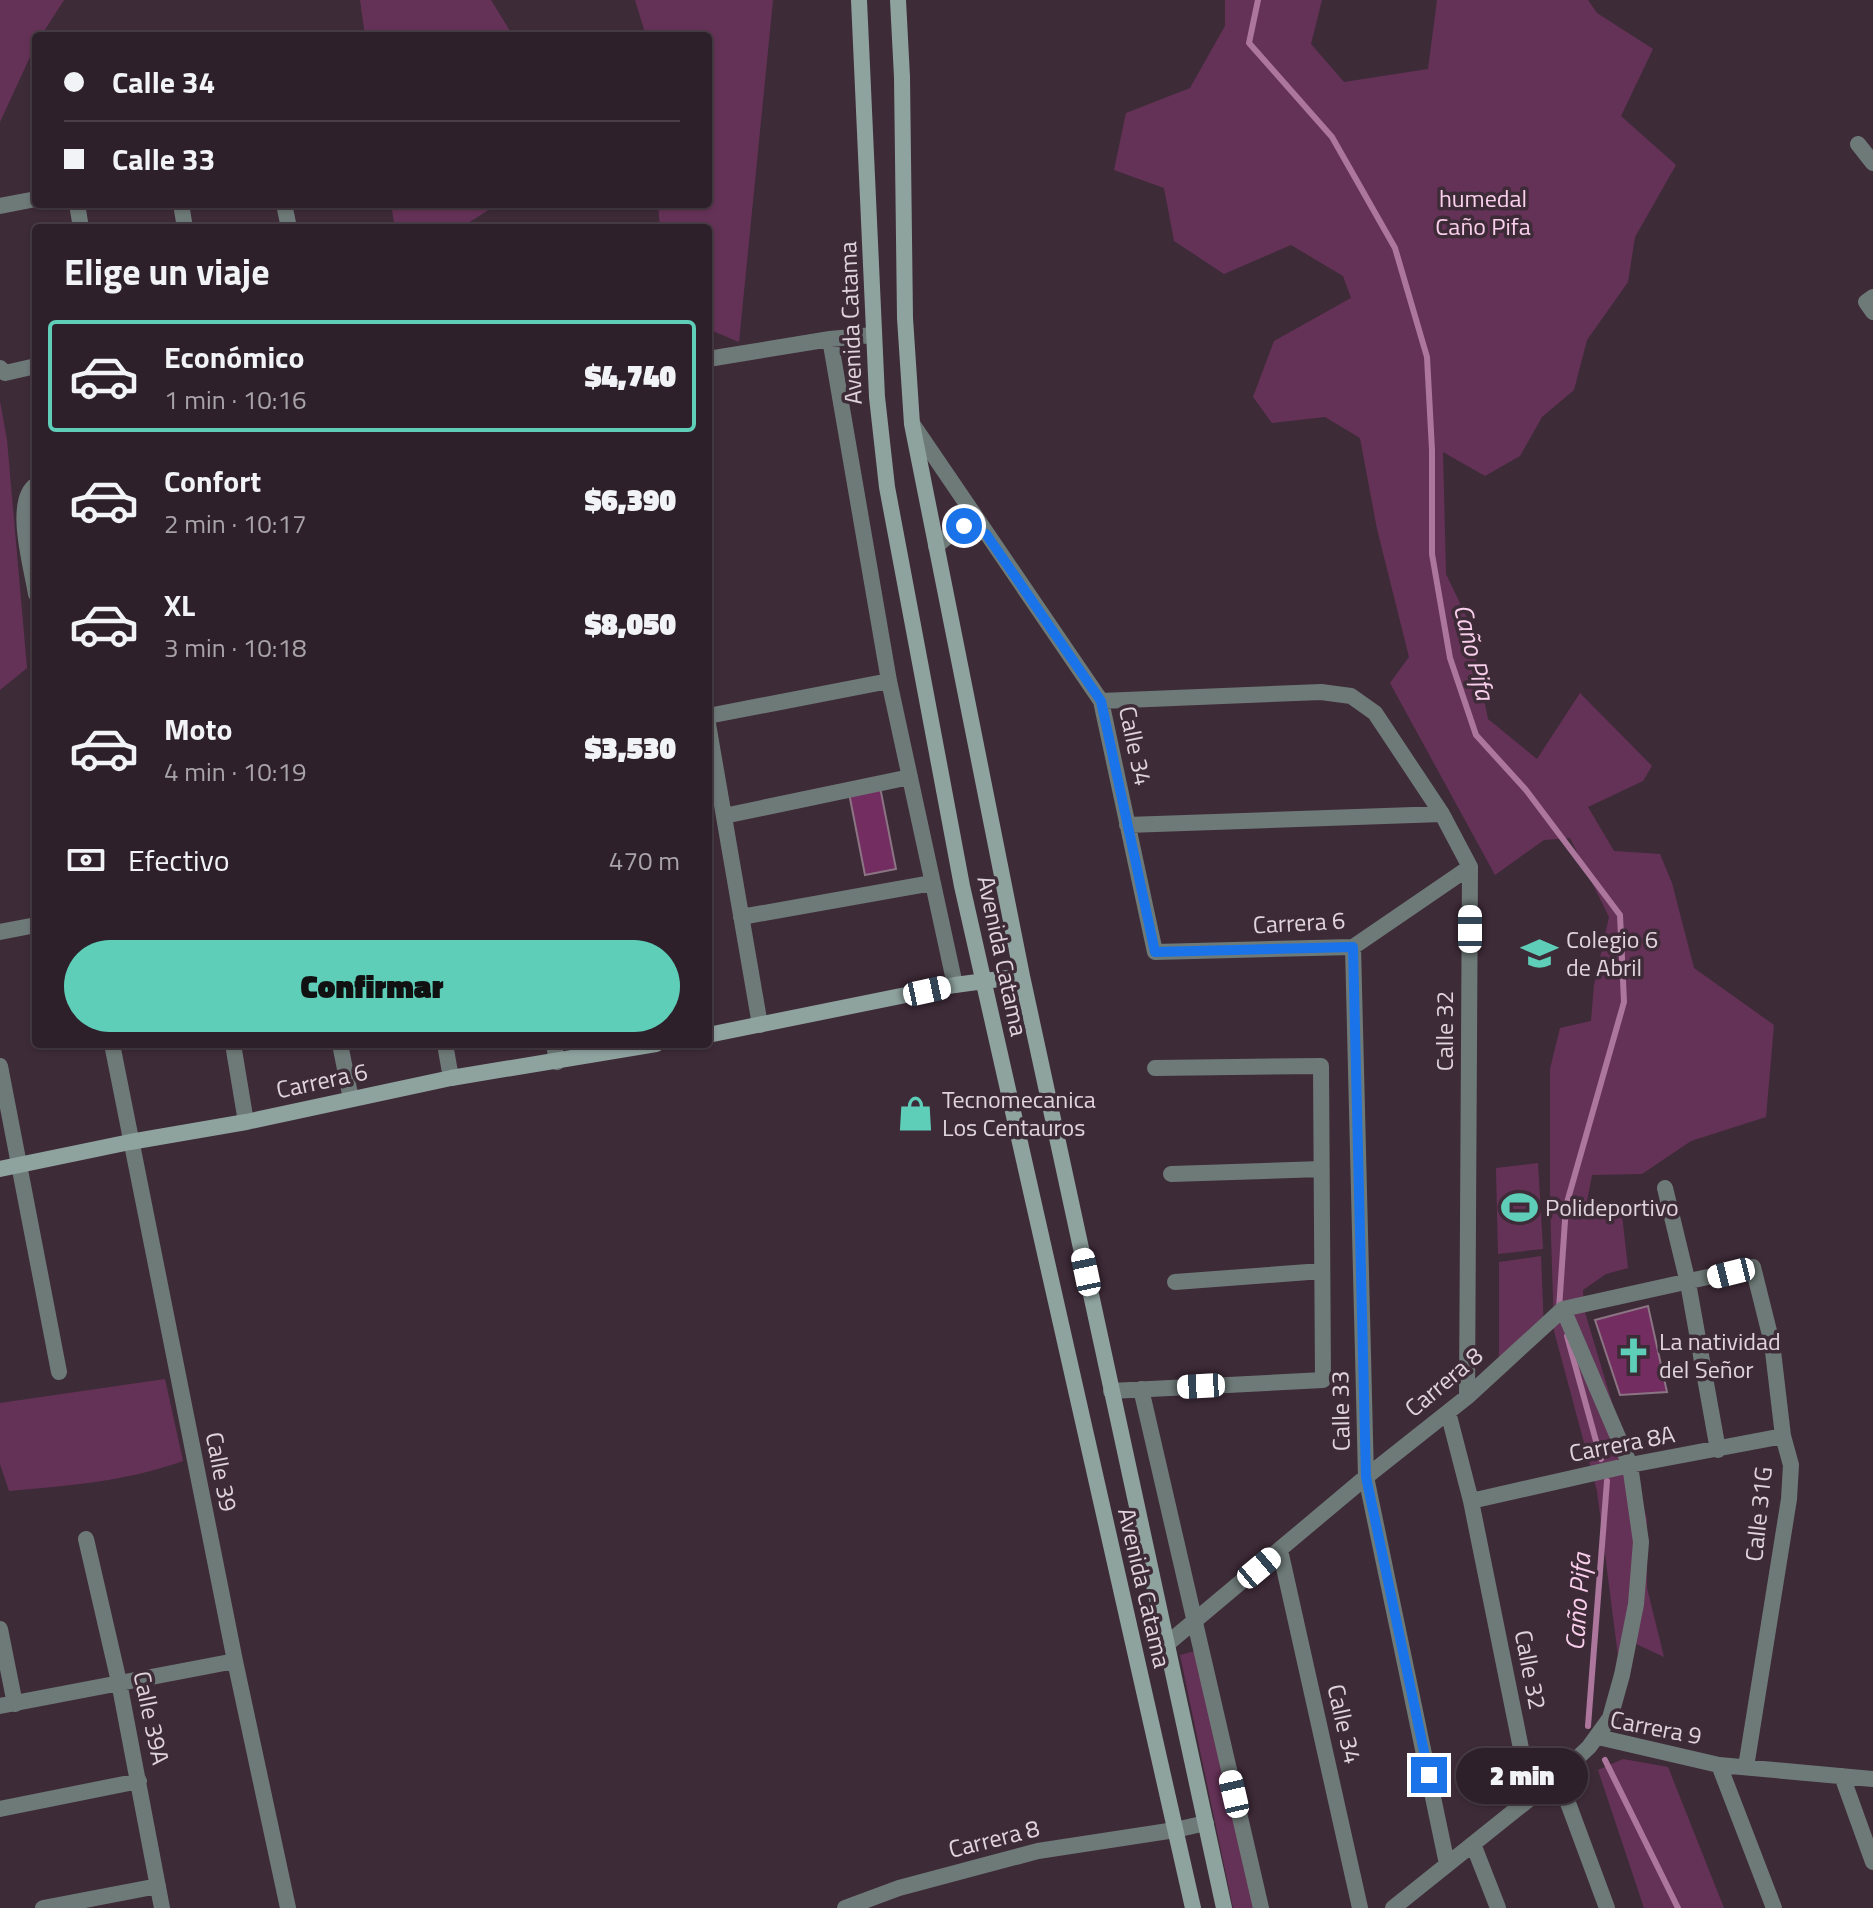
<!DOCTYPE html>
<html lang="es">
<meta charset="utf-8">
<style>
:root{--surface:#2e202a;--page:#3a2d36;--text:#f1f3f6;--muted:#a7a3a8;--line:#493e47;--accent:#5eceb8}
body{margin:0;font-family:"Titillium Web",sans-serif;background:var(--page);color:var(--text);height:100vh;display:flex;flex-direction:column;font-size:30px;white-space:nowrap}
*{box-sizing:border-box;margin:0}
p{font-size:26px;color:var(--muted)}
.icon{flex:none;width:44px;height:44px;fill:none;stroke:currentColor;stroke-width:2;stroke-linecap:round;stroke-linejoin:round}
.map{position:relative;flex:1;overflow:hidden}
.side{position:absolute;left:32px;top:224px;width:680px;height:824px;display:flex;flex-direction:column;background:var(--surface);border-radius:8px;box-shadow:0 2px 6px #0004,0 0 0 2px var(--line)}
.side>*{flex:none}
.banner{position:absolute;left:32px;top:32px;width:680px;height:176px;border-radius:8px;box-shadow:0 2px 6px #0004,0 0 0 2px var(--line);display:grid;align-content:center;height:176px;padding:0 32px;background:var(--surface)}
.end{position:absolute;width:36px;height:36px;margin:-18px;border:10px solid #1a73e8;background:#fff;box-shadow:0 0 0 4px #fff}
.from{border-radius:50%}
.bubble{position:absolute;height:56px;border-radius:28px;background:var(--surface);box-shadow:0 2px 6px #0004,0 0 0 2px var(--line);font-size:26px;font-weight:800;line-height:56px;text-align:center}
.car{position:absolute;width:24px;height:48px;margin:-24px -12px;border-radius:10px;box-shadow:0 0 6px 2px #0007;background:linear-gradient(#fff 24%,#345 0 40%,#fff 0 76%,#345 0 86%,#fff 0)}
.banner b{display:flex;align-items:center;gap:28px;height:76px;font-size:30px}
.banner b+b{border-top:2px solid var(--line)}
.banner i{width:20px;height:20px;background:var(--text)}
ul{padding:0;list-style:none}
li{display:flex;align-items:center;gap:24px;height:112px;margin:0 16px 12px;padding:0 16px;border:4px solid transparent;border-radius:8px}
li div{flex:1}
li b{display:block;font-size:30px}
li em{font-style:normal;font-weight:800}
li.on{border-color:var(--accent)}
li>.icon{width:72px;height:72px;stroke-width:1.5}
h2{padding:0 32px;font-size:36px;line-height:96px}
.pay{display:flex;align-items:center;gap:20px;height:88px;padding:0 32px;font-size:30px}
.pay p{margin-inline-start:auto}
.cta{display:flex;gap:16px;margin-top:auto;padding:16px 32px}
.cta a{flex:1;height:92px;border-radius:48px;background:var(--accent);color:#111;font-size:32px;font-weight:800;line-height:92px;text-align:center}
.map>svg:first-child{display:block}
.green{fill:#653257}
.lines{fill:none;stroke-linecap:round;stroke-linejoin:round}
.stream{stroke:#ac769d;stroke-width:6}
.building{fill:#732d61;stroke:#8b7483;stroke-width:2}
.street{stroke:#6e7a77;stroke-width:16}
.secondary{stroke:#8fa39e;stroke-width:16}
.route{stroke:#1a73e8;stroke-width:10}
.labels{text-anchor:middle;stroke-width:7;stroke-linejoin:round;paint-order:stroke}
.park-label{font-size:24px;fill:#facfeb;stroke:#3e2b38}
.street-label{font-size:24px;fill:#e0d4dc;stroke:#3e2b38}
.poi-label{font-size:24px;fill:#e0d4dc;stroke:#3e2b38;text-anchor:start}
.water-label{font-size:26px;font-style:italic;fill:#f8ceea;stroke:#3e2b38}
</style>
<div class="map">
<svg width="1873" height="1908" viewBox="0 0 1873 1908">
<rect width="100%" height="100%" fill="#3e2b38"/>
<!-- green -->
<path class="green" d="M0,0H64L41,36H36V44L0,122Z
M360,0H491L513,36H365Z
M635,0H773L739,342L708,329V228H660L658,204H708V36H646Z
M1225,0H1322L1311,44L1344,82L1428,69L1437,0H1588L1597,13L1653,49L1621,116L1676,165L1635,237L1628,282L1587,340L1574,390L1542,417L1520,456L1485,476L1443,452L1446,574L1468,620L1488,719L1537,759L1580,693L1652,766L1643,781L1588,807L1614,851L1660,854L1672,883L1694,968L1774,1025L1766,1117L1691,1141L1642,1174L1592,1175L1587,1201L1622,1215L1628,1268L1606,1274L1583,1290L1584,1309L1647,1519V1588L1664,1657L1632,1642L1619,1664L1597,1491L1554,1331L1550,1202V1069L1560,1028L1591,1021L1594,985L1609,917L1570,838L1544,840L1495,875L1390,683L1409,657L1377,529L1360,438L1325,417L1272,423L1253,397L1274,341L1351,298L1343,276L1291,245L1224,274L1174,241L1164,188L1114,170L1126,113L1190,88L1225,26Z
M391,204H498L460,228H395Z
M0,401L7,440L27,668L0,690Z
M1538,1163L1543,1249L1498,1254L1496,1168Z
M1541,1256L1544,1332L1499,1375V1262Z
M165,1379L183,1461C128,1481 67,1486 9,1491L0,1464V1403Z
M1199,1650L1258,1908H1233L1180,1655Z
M1623,1759L1668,1767L1724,1908H1644L1598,1770Z"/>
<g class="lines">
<!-- stream -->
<path class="stream" d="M1258,0L1249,43L1332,137L1395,248L1427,357L1432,450V554L1450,658L1476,735L1526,790L1620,915L1624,1002L1566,1206L1559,1309
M1567,1336L1601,1459
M1588,1726L1607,1481
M1605,1760L1678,1908"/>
</g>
<!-- building -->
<path class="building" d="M880,787L896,869L865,875L849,793Z
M1648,1306L1667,1392L1620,1395L1595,1320Z"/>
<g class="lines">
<!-- street -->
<path class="street" d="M1858,144L1873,163
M77,204L81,228
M181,204L185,228
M284,204L289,228
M0,206L36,199
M1873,297L1866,302L1873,312
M830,339L889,681L955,985
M708,359L830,339L873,335
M0,368L5,373L36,366
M913,425L1101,701L1155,952L1353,947L1470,867
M36,485C12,501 32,568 36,594
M936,546L959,527H973L985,533
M1101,701L1321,692L1351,696L1375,713L1442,814L1470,867L1467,1397
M708,716L889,681
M708,724L760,1025
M724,816L910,777
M1127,825L1442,814
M741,917L932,883
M0,932L36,925
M1353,947L1366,1477L1447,1864
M112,1044L235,1661L288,1908
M233,1044L246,1122
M340,1044L351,1099
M445,1044L451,1078
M554,1044L557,1062
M0,1066L59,1372
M1171,1174L1321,1169
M1665,1188L1688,1283L1718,1450
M1175,1282L1322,1271
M1141,1389L1261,1908
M1111,1391L1323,1380L1321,1066L1155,1068
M1448,1412L1471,1501L1531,1798
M1471,1501L1630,1465L1783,1436
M86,1539L119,1682L162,1908
M1280,1550L1360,1908
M0,1629L15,1704
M1167,1644L1366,1477L1467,1397L1563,1309L1753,1267L1772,1343L1783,1436L1791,1465L1789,1499L1746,1767
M0,1706L235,1661
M1598,1737L1719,1765L1873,1779
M1719,1765L1774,1908
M1558,1776L1607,1908
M1842,1776L1873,1862
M0,1809L139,1781
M1473,1844L1498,1908
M43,1908L158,1886
M845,1908L899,1888L1038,1851L1175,1830L1206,1823
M1393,1908L1558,1776L1589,1747L1610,1718L1622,1675L1636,1604L1641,1542L1630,1465L1563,1309"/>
<!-- secondary -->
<path class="secondary" d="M859,0L877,397L887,487L962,886L1193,1908
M898,0L902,77L905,318L912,424L1022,976L1224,1908
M708,1035L955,985L1022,976
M0,1169L130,1142L246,1122L451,1078L656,1044"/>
</g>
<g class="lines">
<!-- route -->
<path class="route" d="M964,526L986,534L1101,701L1155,952L1353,947L1366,1477L1429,1775"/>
</g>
<!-- icons -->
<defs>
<symbol id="school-bare" viewBox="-9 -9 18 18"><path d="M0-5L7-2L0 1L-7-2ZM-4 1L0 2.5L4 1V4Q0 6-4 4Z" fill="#5eceb8" stroke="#3e2b38" stroke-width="2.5" paint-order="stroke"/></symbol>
<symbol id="shop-bare" viewBox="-9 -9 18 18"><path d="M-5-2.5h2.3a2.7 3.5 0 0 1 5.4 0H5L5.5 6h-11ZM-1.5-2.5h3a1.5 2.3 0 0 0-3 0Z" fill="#5eceb8" stroke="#3e2b38" stroke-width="2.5" paint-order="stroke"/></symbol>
<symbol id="stadium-bare" viewBox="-9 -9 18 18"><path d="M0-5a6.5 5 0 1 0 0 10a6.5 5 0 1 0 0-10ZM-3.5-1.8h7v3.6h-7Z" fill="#5eceb8" stroke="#3e2b38" stroke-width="2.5" paint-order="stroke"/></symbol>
<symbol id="church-bare" viewBox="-9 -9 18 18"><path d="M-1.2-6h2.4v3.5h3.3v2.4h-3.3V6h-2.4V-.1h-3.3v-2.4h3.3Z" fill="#5eceb8" stroke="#3e2b38" stroke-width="2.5" paint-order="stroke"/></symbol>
</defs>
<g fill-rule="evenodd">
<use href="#school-bare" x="1514" y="928" width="51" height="51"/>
<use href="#shop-bare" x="890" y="1088" width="51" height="51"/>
<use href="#stadium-bare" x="1494" y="1182" width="51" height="51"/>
<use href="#church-bare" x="1608" y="1330" width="51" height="51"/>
</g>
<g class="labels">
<!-- park labels -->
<g class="park-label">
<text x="1483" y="207">humedal<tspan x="1483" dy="28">Caño Pifa</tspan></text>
</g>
<!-- street labels -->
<g class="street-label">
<text transform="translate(851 323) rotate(-92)" y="8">Avenida Catama</text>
<text transform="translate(1135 746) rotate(78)" y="8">Calle 34</text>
<text transform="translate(1299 923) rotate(-3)" y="8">Carrera 6</text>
<text transform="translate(1002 956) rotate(78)" y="8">Avenida Catama</text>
<text transform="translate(1445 1031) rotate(-90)" y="8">Calle 32</text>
<text transform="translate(322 1081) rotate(-12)" y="8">Carrera 6</text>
<text transform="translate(1444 1382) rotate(-40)" y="8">Carrera 8</text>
<text transform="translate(1341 1411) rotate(-91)" y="8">Calle 33</text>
<text transform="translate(1622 1444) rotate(-11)" y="8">Carrera 8A</text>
<text transform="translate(221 1472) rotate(79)" y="8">Calle 39</text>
<text transform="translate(1759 1514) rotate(-84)" y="8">Calle 31G</text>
<text transform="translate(1144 1588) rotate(77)" y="8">Avenida Catama</text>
<text transform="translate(1530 1670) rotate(79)" y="8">Calle 32</text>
<text transform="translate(151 1718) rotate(78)" y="8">Calle 39A</text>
<text transform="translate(1344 1724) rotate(77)" y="8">Calle 34</text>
<text transform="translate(1656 1728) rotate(11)" y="8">Carrera 9</text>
<text transform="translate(994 1839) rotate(-14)" y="8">Carrera 8</text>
</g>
<!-- poi labels -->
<g class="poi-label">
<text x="1566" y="948">Colegio 6<tspan x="1566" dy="28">de Abril</tspan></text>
<text x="942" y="1108">Tecnomecanica<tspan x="942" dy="28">Los Centauros</tspan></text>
<text x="1545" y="1216">Polideportivo</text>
<text x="1659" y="1350">La natividad<tspan x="1659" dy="28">del Señor</tspan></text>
</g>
<!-- water labels -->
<g class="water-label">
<text transform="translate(1474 652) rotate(76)" y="9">Caño Pifa</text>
<text transform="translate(1578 1602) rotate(-86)" y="9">Caño Pifa</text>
</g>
</g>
</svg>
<i class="end from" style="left:964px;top:526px"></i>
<i class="end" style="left:1429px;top:1775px"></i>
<div class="bubble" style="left:1456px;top:1748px;width:132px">2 min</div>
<i class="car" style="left:1470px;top:929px;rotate:0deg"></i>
<i class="car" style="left:927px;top:991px;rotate:78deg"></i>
<i class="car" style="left:1086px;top:1272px;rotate:348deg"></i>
<i class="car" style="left:1731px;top:1273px;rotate:256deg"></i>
<i class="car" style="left:1201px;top:1386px;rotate:267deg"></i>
<i class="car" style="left:1259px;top:1568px;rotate:50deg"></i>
<i class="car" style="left:1234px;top:1794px;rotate:347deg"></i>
<div class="banner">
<b><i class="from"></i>Calle 34</b>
<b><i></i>Calle 33</b>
</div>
<section class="side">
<h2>Elige un viaje</h2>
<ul>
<li class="on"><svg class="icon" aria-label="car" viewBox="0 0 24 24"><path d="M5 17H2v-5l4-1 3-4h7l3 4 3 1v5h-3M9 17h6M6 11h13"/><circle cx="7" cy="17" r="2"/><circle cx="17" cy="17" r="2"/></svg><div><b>Económico</b><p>1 min · 10:16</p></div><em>$4,740</em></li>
<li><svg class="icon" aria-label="car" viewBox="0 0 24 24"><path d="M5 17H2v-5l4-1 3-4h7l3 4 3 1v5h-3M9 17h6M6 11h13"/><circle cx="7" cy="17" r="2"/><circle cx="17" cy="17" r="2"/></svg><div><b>Confort</b><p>2 min · 10:17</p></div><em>$6,390</em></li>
<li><svg class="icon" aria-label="car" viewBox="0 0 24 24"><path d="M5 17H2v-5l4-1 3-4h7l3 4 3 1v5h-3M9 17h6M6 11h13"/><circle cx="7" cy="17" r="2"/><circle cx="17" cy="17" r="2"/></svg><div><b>XL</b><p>3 min · 10:18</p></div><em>$8,050</em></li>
<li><svg class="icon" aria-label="car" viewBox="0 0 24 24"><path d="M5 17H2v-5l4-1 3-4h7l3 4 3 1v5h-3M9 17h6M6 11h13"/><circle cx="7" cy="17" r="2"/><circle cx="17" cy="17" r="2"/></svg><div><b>Moto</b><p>4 min · 10:19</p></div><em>$3,530</em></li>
</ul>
<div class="pay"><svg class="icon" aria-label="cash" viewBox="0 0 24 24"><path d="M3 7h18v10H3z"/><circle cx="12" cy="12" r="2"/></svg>Efectivo<p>470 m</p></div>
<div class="cta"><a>Confirmar</a></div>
</section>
</div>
